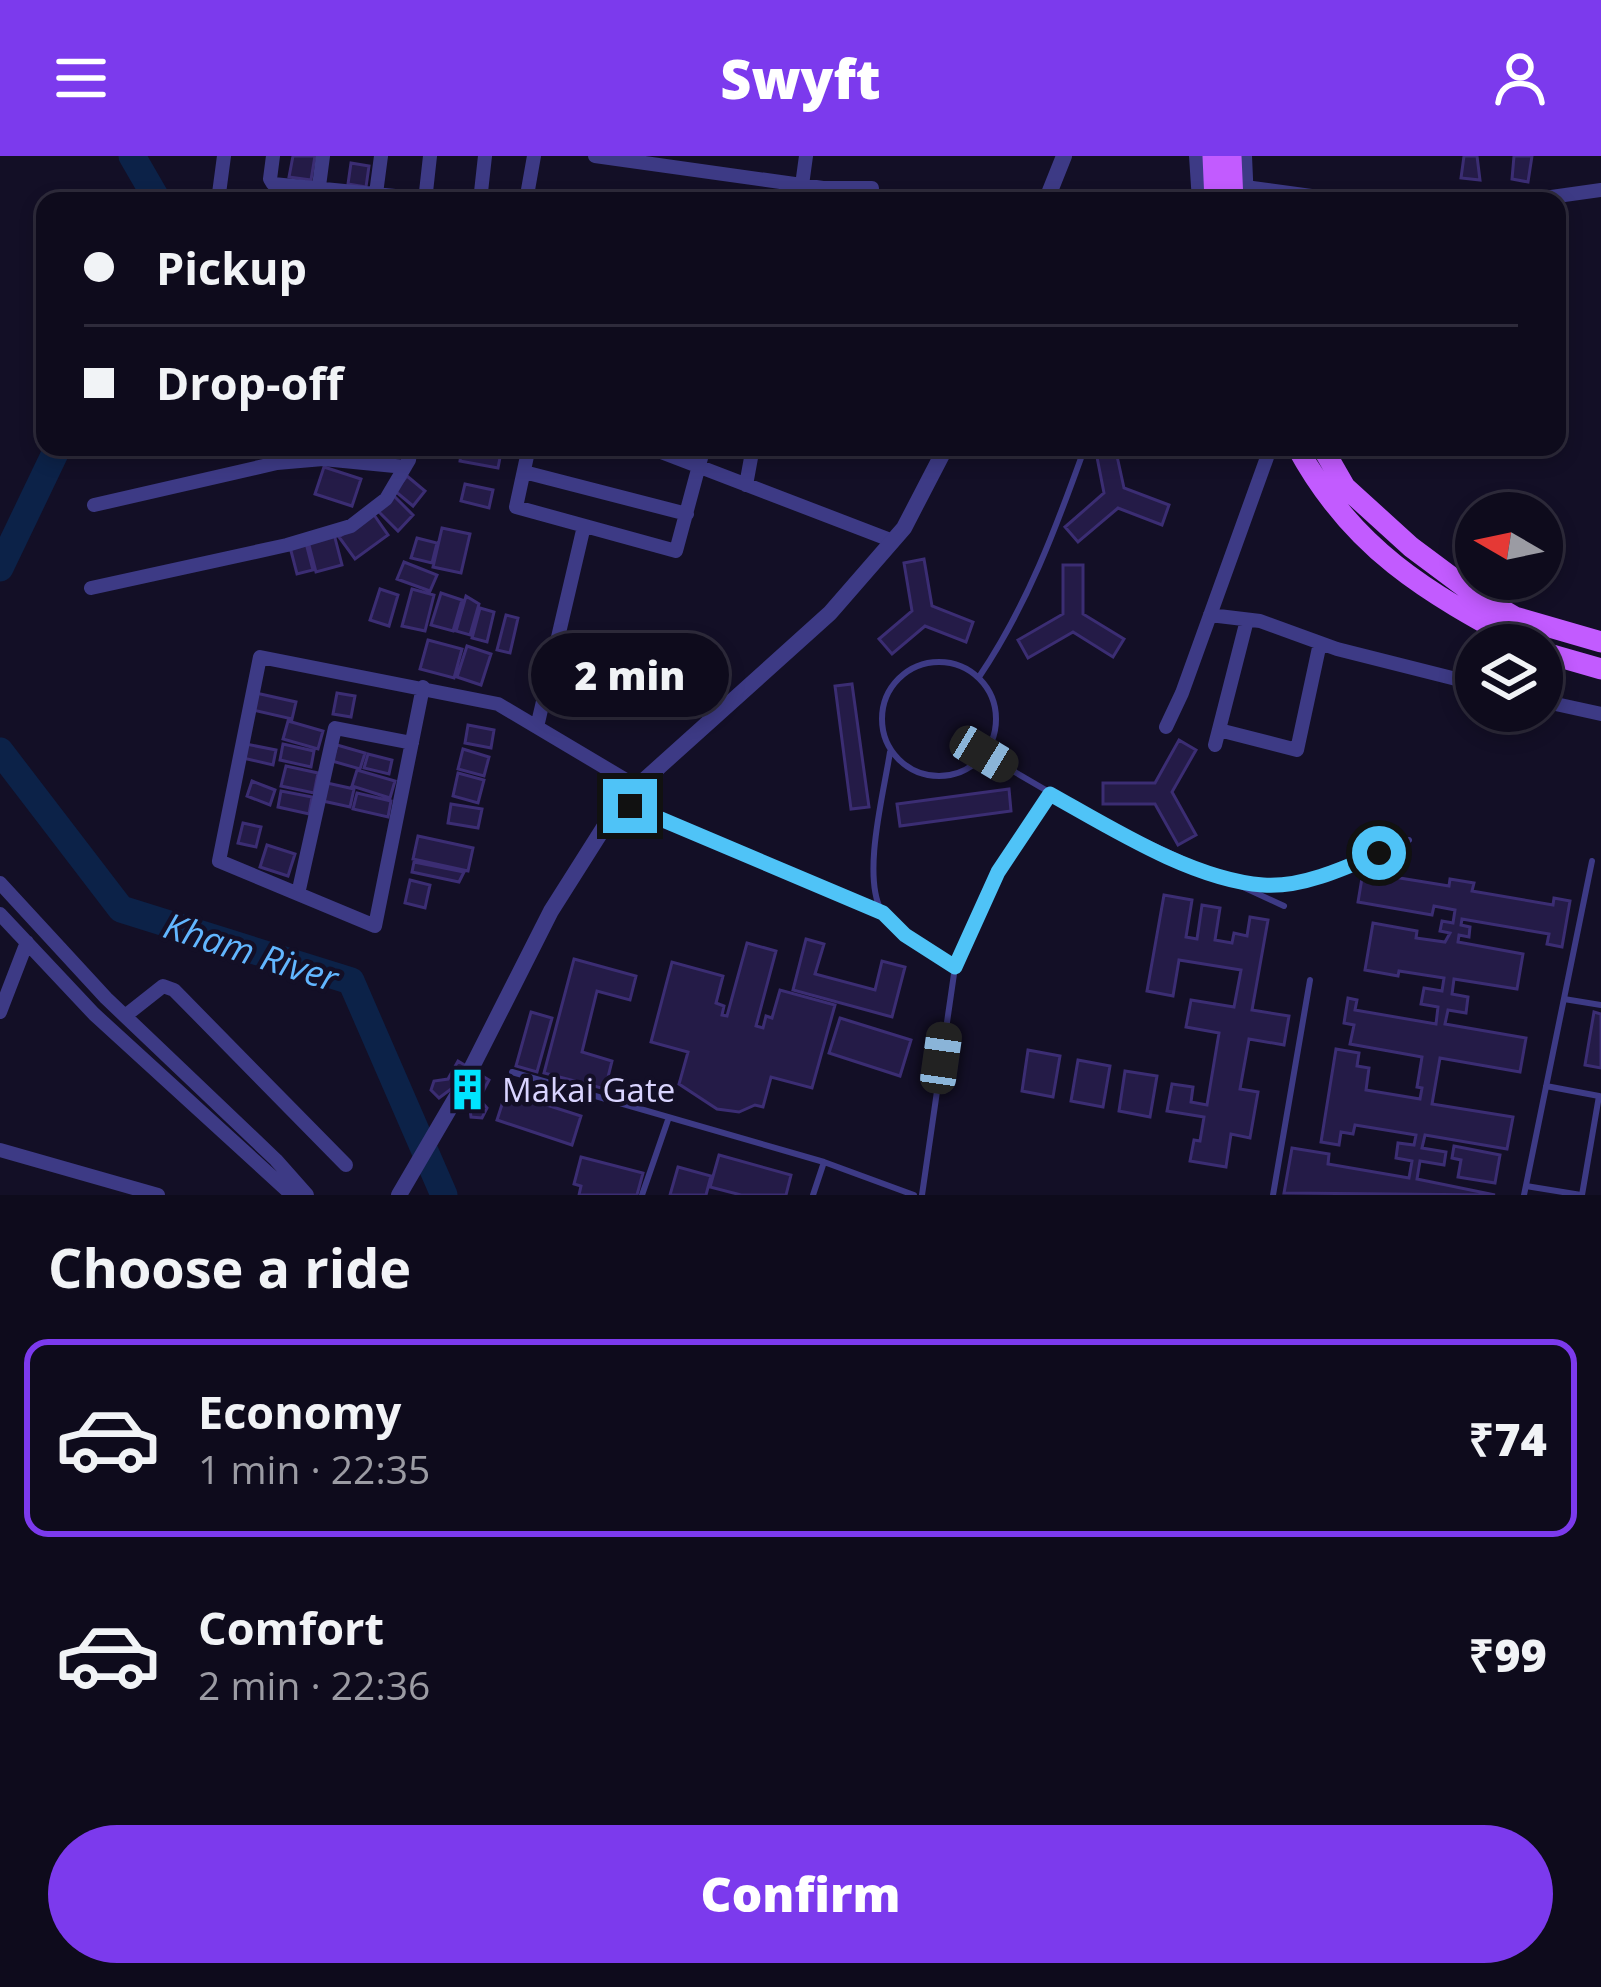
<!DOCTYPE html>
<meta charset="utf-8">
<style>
:root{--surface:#0e0b1c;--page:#171425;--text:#f1f3f6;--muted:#9b9ba3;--line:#2e2b3b;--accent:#7c3aed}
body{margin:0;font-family:"Open Sans",sans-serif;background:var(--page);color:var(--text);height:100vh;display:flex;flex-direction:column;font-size:45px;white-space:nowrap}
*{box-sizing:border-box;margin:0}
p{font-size:39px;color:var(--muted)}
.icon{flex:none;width:66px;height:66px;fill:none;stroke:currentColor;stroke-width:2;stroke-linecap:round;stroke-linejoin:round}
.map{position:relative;height:1039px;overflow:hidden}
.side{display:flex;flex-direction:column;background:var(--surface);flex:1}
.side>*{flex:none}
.top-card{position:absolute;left:36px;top:36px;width:1530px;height:264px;border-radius:24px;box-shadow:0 6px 18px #0003,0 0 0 3px var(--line);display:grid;align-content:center;height:264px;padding:0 48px;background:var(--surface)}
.needle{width:78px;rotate:279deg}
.buttons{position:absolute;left:1455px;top:336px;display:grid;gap:24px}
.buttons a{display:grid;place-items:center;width:108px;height:108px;border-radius:50%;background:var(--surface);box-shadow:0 6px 18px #0003,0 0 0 3px var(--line);font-size:60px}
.end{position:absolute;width:54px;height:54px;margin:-27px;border:15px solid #4fc3f7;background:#111;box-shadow:0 0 0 6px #111}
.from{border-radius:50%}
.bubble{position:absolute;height:84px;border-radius:42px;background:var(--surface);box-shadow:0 6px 18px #0003,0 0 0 3px var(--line);font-size:39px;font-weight:800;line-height:84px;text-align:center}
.car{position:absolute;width:36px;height:72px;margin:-36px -18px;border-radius:15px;box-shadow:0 0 9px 3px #0007;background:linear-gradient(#222 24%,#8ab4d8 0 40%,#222 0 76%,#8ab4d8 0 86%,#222 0)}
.top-card b{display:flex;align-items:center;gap:42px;height:114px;font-size:45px}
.top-card b+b{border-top:3px solid var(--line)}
.top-card i{width:30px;height:30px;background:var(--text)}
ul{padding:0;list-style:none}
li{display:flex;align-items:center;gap:36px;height:198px;margin:0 24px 18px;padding:0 24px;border:6px solid transparent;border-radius:24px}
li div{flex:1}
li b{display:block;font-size:45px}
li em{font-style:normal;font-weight:800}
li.on{border-color:var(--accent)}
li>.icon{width:108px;height:108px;stroke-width:1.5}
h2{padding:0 48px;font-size:54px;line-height:144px}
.button{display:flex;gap:24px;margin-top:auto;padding:24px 48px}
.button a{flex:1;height:138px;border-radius:72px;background:var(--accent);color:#fff;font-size:48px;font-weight:800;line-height:138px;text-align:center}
header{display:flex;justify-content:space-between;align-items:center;height:156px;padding:0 48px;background:var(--accent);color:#fff;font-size:54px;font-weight:800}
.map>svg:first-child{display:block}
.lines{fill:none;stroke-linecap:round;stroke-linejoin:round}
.river{stroke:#0c2248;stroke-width:27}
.building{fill:#241b47;stroke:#3b2d73;stroke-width:3}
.service{stroke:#3d3a85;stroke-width:6}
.minor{stroke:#3d3a85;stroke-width:14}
.tertiary{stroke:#3d3a85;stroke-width:16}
.primary{stroke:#c25bff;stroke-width:21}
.route{stroke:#4fc3f7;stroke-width:15}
.labels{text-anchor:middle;stroke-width:9;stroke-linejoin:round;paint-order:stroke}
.poi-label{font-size:33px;fill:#d9d4ff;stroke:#130f26;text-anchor:start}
.water-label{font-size:36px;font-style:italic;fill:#62b6ff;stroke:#130f26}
</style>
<header><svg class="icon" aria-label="menu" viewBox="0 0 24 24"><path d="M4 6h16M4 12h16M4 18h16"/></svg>Swyft<svg class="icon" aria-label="person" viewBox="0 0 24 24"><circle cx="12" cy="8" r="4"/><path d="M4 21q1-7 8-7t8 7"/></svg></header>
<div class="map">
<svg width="1601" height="1039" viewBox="0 0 1601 1039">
<rect width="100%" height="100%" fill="#130f26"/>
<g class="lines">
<!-- river -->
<path class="river" d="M132,0L158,45
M0,412L58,291
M0,595L121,753L351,825L444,1039"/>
</g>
<!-- building -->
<path class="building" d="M293,0H315L311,24L289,21Z
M1464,0H1477L1480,24L1461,22Z
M1514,0H1532L1528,26L1512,23Z
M351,7L369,10L366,31L348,28Z
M462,291H502L498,312L460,305Z
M1095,291H1115L1124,332L1169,349L1162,369L1118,352L1078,386L1065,371L1104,337Z
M324,311L361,323L352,350L315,338Z
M407,320L425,335L413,350L395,335Z
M465,328L493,334L489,352L461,345Z
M393,339L413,359L398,375L378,355Z
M372,356L388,379L355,403L339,381Z
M442,372L470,378L461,417L433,411Z
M334,378L342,409L316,416L308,385Z
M417,382L437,387L432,407L411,402Z
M306,387L313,414L297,418L290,391Z
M924,403L932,450L973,466L966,486L925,470L892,498L879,483L912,455L904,407Z
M404,406L437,419L430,435L397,423Z
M1063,409H1083V458L1124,483L1113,501L1073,476L1028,502L1018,484L1063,458Z
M380,433L398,439L389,470L370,464Z
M412,433L434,439L425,475L402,470Z
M441,437L462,444L453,475L431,469Z
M466,440L479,448L470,479L456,475Z
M480,452L494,456L487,486L472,482Z
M506,459L518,462L510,497L497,494Z
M428,484L462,493L454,522L420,513Z
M467,490L491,498L481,529L457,521Z
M852,528L869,651L851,653L835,530Z
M256,537L296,546L292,563L253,554Z
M337,537L355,540L351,561L333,558Z
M288,565L323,575L318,593L283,583Z
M468,569L494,574L491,592L465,587Z
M1179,584L1196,594L1172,636L1196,679L1178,689L1155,648H1103V627H1155Z
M246,588L276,594L273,609L243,602Z
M283,588L314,595L311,611L280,604Z
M337,589L365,597L360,613L332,605Z
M463,593L489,601L484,620L458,613Z
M368,598L392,604L389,618L364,612Z
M286,610L318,617L314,637L281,630Z
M357,614L395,625L390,642L352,630Z
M458,617L484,624L478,647L453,640Z
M252,625L275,634L270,649L247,640Z
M327,627L354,633L350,651L323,645Z
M1009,633L1011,655L900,670L897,648Z
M281,635L312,641L309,658L278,651Z
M357,637L391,645L388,661L353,653Z
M451,648L482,653L478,672L448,667Z
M243,667L261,671L256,691L238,687Z
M418,680L473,692L468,715L413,703Z
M267,689L295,698L288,720L260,711Z
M414,706L464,716L459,726L412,716Z
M1363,716L1449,730L1450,723L1474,727L1472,735L1553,749L1554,742L1570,745L1562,791L1547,788L1549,778L1462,763L1461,769L1470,771L1469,781L1459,779L1458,786L1523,798L1517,833L1454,823L1452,838L1468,841L1466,857L1448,854L1445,868L1526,882L1520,916L1440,902L1432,948L1513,961L1507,993L1425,979L1422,992L1446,996L1444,1009L1420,1005L1417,1023L1495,1039L1284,1037L1292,992L1329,998L1328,1008L1409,1022L1412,1005L1396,1002L1398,987L1414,989L1416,979L1355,969L1353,978L1341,976L1339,989L1321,986L1336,893L1359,897L1357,910L1369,912L1366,934L1420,943L1422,932L1417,931L1422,901L1350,888L1354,869L1344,867L1348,842L1357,844L1355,854L1436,868L1438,851L1421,848L1424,832L1442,835L1444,822L1399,815L1398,820L1365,814L1373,767L1417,775L1416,782L1445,786L1450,777L1440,775L1442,765L1453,767L1455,754L1434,750L1432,759L1358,746Z
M410,724L430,729L425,752L405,747Z
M1164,739L1192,744L1186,781L1197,783L1202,749L1220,752L1215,784L1232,787L1234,777L1247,780L1250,761L1268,764L1252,854L1289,860L1284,889L1249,883L1240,933L1258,936L1250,982L1231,978L1226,1011L1190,1005L1194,984L1200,985L1204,961L1167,955L1172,928L1193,931L1191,946L1207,949L1219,877L1186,871L1191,844L1234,851L1241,814L1179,804L1173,840L1147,835Z
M806,783L824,788L815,818L875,834L882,805L905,811L892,861L793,834Z
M747,787L776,795L756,870L763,872L766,860L772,862L780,834L835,849L812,932L771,921L763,951L755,949L739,956L717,953L679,928L688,896L651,886L672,806L723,820L716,847L724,850L722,859L727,860Z
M574,803L636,820L630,844L597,835L582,896L612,905L605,933L544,917Z
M531,856L552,862L537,916L516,910Z
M1594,856L1601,858V912L1585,909Z
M840,862L911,884L900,920L829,897Z
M1028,894L1060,900L1053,941L1022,935Z
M1078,904L1110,910L1103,951L1071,945Z
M458,905L489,924L479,943L487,952L482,962L471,961L469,944L451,933L439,942L431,934L434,925L448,923Z
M1125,915L1157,920L1150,961L1119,955Z
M506,936L581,960L572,989L497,964Z
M1454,990L1500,999L1495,1027L1458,1021L1461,1004L1452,1002Z
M719,999L791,1019L786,1039H741L710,1031Z
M581,1001L643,1017L637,1039H579L581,1030L574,1028Z
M678,1011L711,1020L706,1039H670Z"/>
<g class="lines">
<!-- service -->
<path class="service" d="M882 563a57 57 0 1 1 114 0a57 57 0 1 1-114 0Z
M979,521C1027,450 1056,372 1085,291
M890,596C884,636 862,718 881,754C895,780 930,796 955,811
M984,598L1092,661L1284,750
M630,650L882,757
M1224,722C1300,735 1341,714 1409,684
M1564,843L1601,849
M512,916L824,1006L914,1039
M1546,930L1599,940L1582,1039
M1526,1030L1581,1039
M642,1039L669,961
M813,1039L824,1006
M922,1039L955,811L998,716L1050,638
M1273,1039L1310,824
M1524,1039L1592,705"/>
<!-- minor -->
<path class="minor" d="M273,0L270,23L273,28L446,45
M595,0L823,32H872L870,45
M1196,0L1199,45
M1245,0L1247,45
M802,29L806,0
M1245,31L1348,45
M218,45L224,0
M317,45L323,0
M375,45L381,0
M425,45L430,0
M480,45L485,0
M526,45L534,0
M1522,45L1601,34
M529,291L516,351L676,395L704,291
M648,291L893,385
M524,316L687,358
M746,329L753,291
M94,349L277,307L323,303L405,311
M91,432L287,389L351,370L386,343L409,304L411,291
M1210,459L1260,465L1337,493L1476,528
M423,531L375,770L219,705L260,501L498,548L636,630
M1542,545L1601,558
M537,571L584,370
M1166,571L1182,537L1270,293
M1219,574L1297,594L1320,487
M1215,589L1247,464
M0,727L106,842L276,1004L307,1039
M298,738L335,572L412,587
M0,758L94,858L292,1039
M0,856L27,786
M125,860L163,830L174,834L346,1009
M0,994L158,1039"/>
<!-- tertiary -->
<path class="tertiary" d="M1046,45L1064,0
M471,913L551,755L620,646L830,457L904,372L946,291
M399,1039L458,938"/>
<!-- primary -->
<path class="primary" d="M1213,0L1215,45
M1231,0L1233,45
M1297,291C1352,393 1426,436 1525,489
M1322,291L1345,331L1411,391L1470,435L1515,461L1601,486
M1542,496L1601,513"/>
</g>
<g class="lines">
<!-- route -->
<path class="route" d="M630,650L883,757L905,779L955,811L998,716L1050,638C1111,672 1193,724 1263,729C1301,732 1345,712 1379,697"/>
</g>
<!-- icons -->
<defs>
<symbol id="building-bare" viewBox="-9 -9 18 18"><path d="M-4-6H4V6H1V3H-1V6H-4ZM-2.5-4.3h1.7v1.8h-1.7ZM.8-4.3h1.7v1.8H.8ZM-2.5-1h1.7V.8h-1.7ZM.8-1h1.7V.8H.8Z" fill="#00e5ff" stroke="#130f26" stroke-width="2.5" paint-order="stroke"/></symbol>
</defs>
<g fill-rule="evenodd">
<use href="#building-bare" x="438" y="904" width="59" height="59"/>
</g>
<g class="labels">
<!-- poi labels -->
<g class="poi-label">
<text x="502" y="946">Makai Gate</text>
</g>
<!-- water labels -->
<g class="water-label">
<text transform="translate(251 796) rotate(18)" y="13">Kham River</text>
</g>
</g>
</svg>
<div class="buttons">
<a><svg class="needle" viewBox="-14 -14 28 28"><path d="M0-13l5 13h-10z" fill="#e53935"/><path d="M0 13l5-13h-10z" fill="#9b9ba3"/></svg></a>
<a><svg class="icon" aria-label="layers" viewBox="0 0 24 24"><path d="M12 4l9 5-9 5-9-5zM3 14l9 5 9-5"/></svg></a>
</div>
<i class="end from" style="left:1379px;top:697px"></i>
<i class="end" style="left:630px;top:650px"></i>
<div class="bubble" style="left:531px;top:477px;width:198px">2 min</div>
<i class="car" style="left:984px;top:598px;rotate:121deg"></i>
<i class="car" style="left:941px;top:902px;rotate:8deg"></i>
<div class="top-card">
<b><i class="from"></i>Pickup</b>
<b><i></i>Drop-off</b>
</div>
</div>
<section class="side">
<h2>Choose a ride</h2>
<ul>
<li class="on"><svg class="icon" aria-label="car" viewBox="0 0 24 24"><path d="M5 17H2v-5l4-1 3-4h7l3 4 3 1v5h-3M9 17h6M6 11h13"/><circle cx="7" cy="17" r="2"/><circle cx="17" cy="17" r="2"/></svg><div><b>Economy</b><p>1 min · 22:35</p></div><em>₹74</em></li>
<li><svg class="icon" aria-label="car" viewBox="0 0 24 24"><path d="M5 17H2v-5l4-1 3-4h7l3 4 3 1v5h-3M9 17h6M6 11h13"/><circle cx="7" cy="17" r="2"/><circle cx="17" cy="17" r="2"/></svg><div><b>Comfort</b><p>2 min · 22:36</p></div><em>₹99</em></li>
</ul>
<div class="button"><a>Confirm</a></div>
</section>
